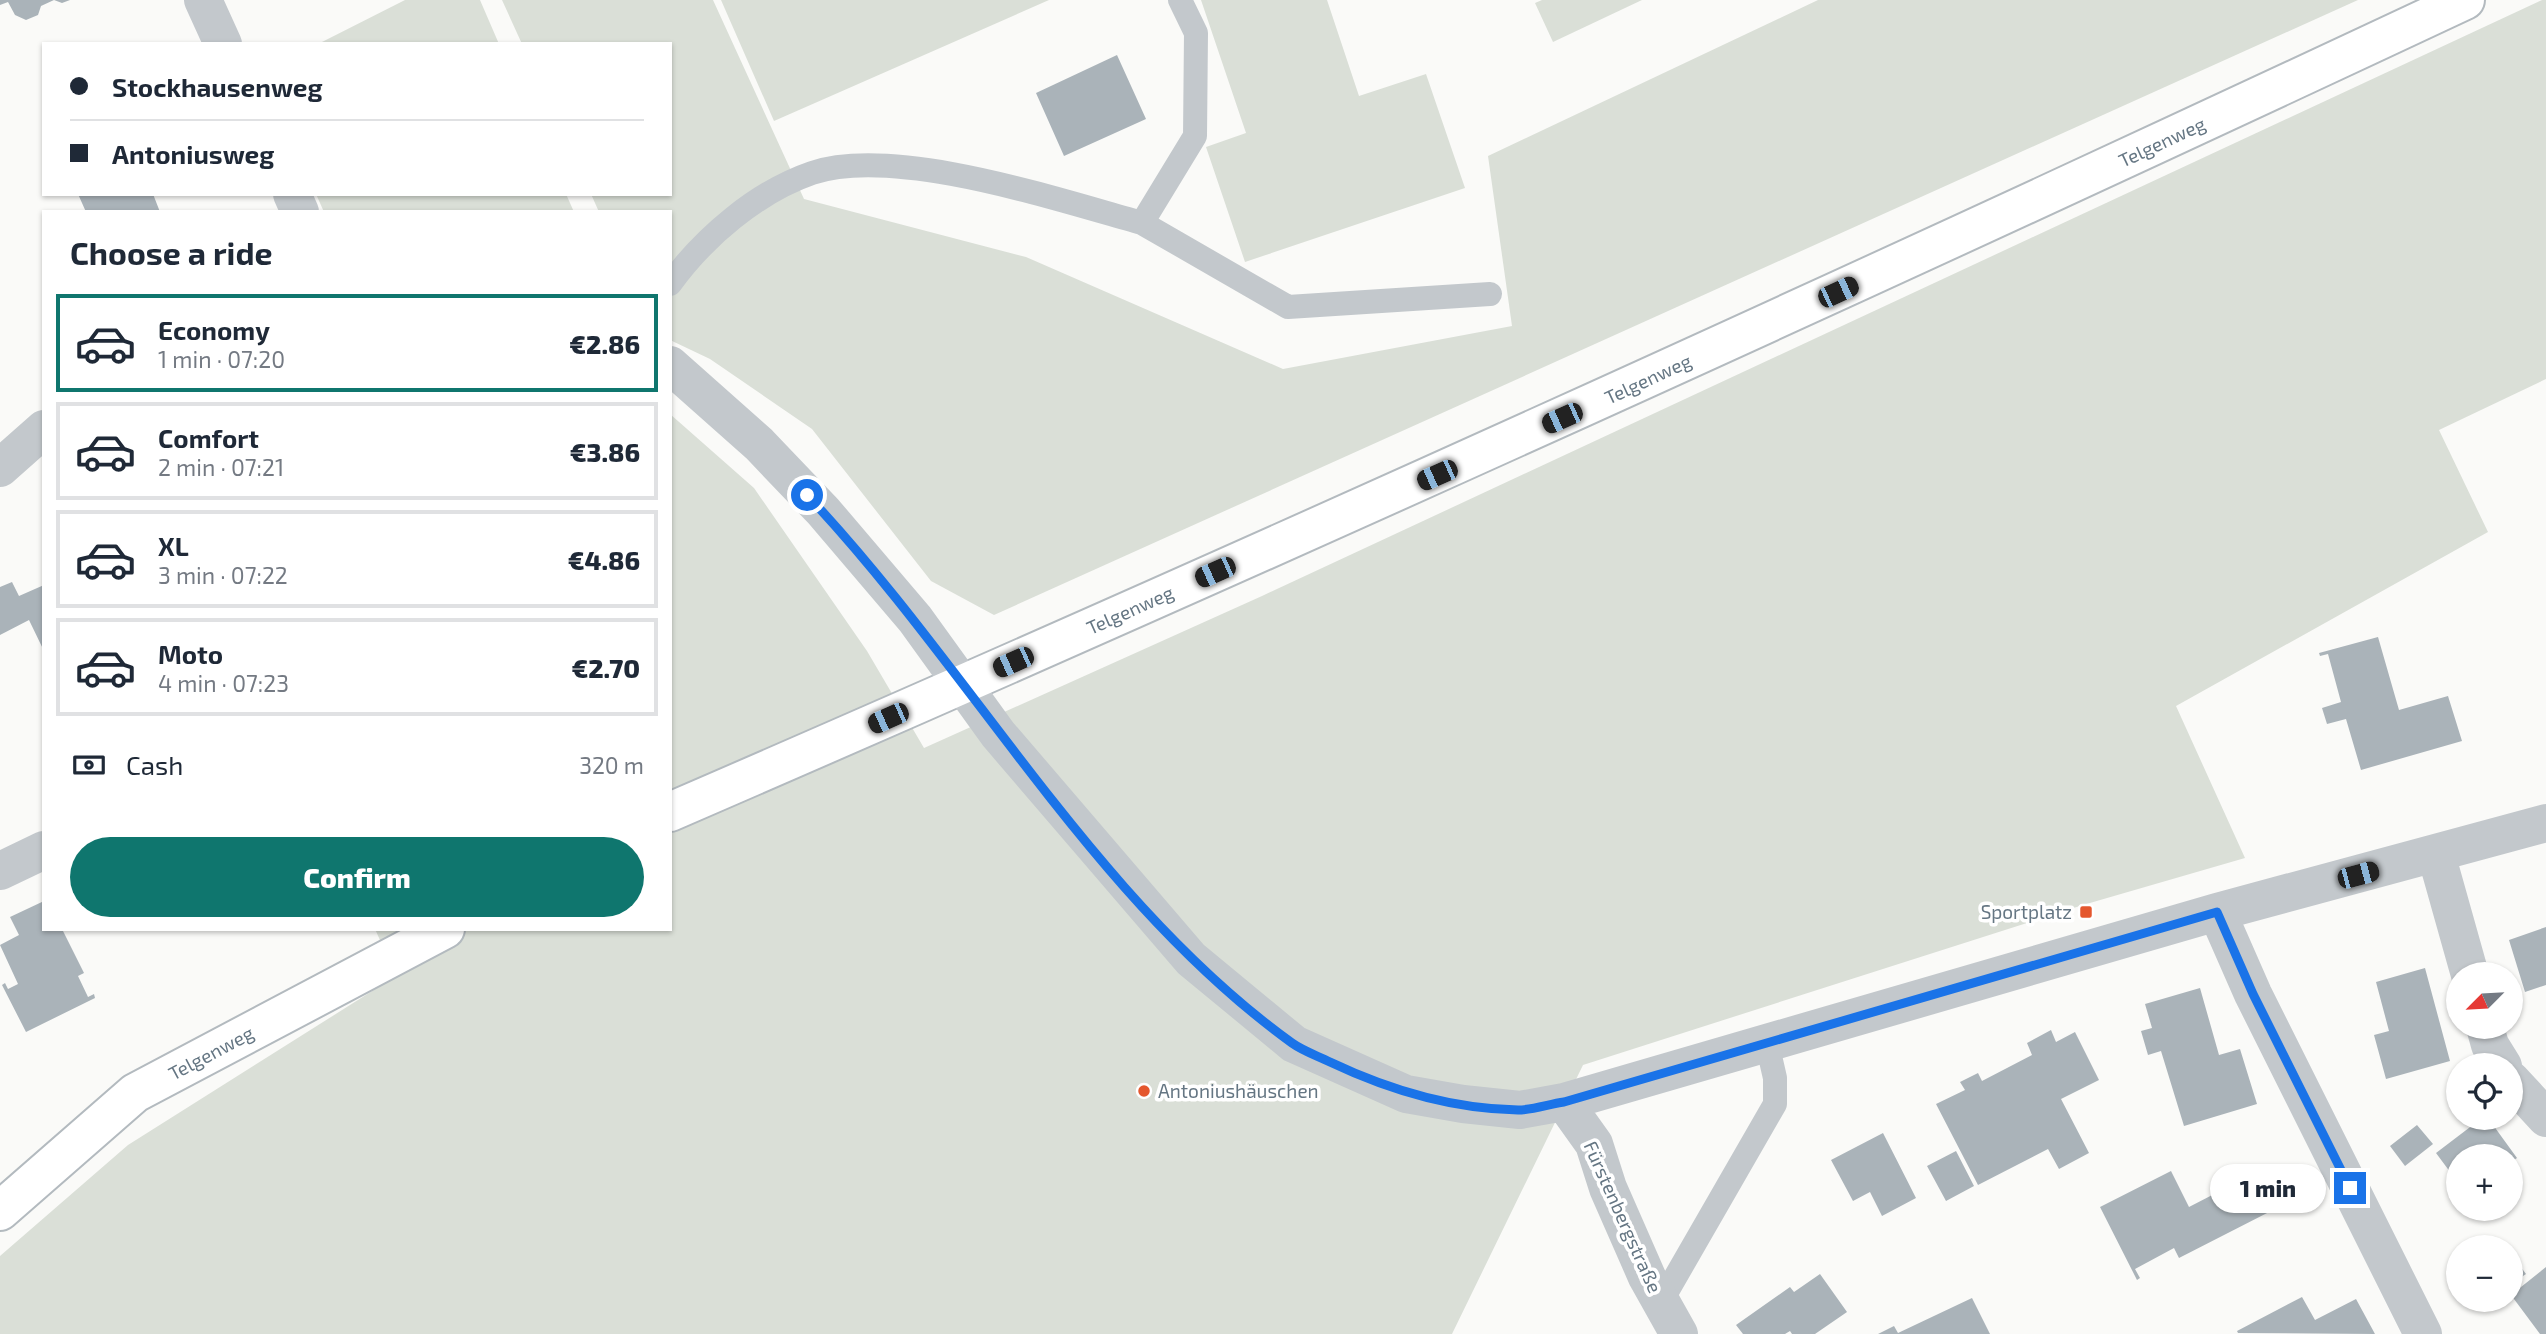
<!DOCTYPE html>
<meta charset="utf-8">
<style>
:root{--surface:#fff;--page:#f2f2f3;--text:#1f2937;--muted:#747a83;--line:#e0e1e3;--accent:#0f766e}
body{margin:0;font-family:"Exo 2",sans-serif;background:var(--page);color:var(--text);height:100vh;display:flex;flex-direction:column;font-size:26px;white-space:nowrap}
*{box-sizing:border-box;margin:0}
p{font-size:23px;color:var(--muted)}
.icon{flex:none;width:38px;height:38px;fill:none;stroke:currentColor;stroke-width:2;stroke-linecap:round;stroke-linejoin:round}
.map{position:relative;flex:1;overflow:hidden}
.drawer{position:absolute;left:42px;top:210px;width:630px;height:721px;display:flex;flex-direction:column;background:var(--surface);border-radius:0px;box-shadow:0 2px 5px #0004}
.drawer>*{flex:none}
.guide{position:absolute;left:42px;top:42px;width:630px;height:154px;border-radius:0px;box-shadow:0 2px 5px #0004;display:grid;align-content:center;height:154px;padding:0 28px;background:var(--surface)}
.needle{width:46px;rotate:246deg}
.buttons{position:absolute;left:2446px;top:962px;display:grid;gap:14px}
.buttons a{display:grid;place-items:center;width:77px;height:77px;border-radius:50%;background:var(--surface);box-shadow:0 2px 5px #0004;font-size:35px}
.end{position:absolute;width:32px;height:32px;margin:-16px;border:9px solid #1a73e8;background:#fff;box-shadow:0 0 0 4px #fff}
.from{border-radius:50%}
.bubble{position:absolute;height:49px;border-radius:24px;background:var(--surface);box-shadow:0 2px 5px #0004;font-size:23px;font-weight:800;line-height:49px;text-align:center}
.car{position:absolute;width:21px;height:42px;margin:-21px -10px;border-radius:9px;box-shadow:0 0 5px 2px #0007;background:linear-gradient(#222 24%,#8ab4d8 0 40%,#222 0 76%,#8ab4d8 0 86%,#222 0)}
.guide b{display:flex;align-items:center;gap:24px;height:66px;font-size:26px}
.guide b+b{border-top:2px solid var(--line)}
.guide i{width:18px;height:18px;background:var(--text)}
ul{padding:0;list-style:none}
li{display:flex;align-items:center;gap:21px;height:98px;margin:0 14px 10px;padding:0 14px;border:4px solid var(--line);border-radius:0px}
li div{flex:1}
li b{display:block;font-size:26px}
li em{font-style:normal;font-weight:800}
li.on{border-color:var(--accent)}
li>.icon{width:63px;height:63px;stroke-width:1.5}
h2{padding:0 28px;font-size:32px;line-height:84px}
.pay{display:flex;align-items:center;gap:18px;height:77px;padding:0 28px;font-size:26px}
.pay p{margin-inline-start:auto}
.action{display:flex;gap:14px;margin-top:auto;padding:14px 28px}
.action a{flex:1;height:80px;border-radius:42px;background:var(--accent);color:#fff;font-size:28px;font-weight:800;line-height:80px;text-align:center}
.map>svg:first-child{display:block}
.green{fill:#dadfd7}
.building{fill:#aab3b9}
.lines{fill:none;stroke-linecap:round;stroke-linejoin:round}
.secondary-casing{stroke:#b3babf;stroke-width:42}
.lane{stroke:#c3c8cc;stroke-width:24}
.street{stroke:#c3c8cc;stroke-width:38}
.secondary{stroke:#fff;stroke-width:38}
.route{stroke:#1a73e8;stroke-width:9}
.poi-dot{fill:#e4572e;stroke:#fff;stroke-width:2.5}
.labels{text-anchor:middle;stroke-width:7;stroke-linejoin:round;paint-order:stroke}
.street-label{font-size:19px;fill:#657683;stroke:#fff}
.poi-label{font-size:19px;fill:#657683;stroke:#fff;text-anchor:end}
</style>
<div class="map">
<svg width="2546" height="1334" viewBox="0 0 2546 1334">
<rect width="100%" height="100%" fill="#fafaf8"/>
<!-- green -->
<path class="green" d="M405,0H480L499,44H318Z
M502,0H713L804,199L1026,257L1283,369L1512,326L1488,156L1818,0H2358L994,615L931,581L812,429L710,359L670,340V212H599L591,194H670V44H522Z
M721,0H1049L774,121Z
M1201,0H1327L1359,96L1426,74L1465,188L1245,262L1206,147L1246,133Z
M1542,0H1642L1553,42L1535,3Z
M2542,0H2546V379L2439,430L2488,532L2176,706L2245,858L2083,905L1583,1065L1452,1334H0V1256L128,1145L396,976L375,929H670V414L754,488L867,651L924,748L1262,596Z
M316,194H566L574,212H324Z"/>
<!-- building -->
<path class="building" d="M0,0H70L62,3L54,0L41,6L38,15L26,20L15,15L8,2L0,5Z
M1117,55L1146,119L1064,156L1036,93Z
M78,194H153L160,212H86Z
M12,582L19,596L44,585V651L29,620L0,635V587Z
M2378,637L2399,710L2448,696L2462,741L2361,770L2346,719L2327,724L2322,708L2341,702L2328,654L2320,656L2319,653Z
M44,901V929H62L84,973L78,976L88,997L94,994L95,998L26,1032L2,985L5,983L8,989L18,984L0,945L19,935L10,917Z
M2546,927V985L2525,992L2509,940Z
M2425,968L2450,1061L2386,1079L2374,1035L2389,1031L2376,982Z
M2200,988L2219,1055L2240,1049L2257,1104L2184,1126L2161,1051L2148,1055L2141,1031L2152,1028L2145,1004Z
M2051,1030L2056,1042L2075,1032L2099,1080L2061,1099L2089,1153L2059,1169L2048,1149L1978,1185L1936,1104L1965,1090L1960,1082L1978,1073L1982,1081L2032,1055L2027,1043Z
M2482,1118H2488L2517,1158L2511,1162V1157H2459V1184L2436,1153Z
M2417,1125L2433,1144L2405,1166L2390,1146Z
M1883,1133L1916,1198L1882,1216L1870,1192L1853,1201L1831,1160Z
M1956,1151L1974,1186L1946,1201L1927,1166Z
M2171,1171L2189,1207L2251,1175L2271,1211L2179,1258L2174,1248L2135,1269L2140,1278L2137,1280L2100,1207Z
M2515,1259L2526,1274L2511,1284V1261Z
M2546,1267V1334H2540L2511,1295Z
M1820,1274L1847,1312L1815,1334H1792L1790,1331L1785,1334H1743L1736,1325L1790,1287L1794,1292Z
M2302,1297L2315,1320L2356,1299L2375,1334L2238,1333L2237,1331Z
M1972,1298L1990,1334H1878L1894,1326L1898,1333Z"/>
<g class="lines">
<defs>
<path id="secondary" d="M670,812C1273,551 1870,279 2465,0
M0,1211L135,1093L445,929"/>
</defs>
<!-- secondary casing -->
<use href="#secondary" class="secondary-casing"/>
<!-- lane -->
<path class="lane" d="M1142,223L1288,307L1490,294
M670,284C704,237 757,192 812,173C894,145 1058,200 1142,223L1195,136L1196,33L1180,0
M1661,1302L1775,1104V1078L1767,1043"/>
<!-- street -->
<path class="street" d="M203,0L223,44
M292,194L300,212
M670,365L759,444L823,511L915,619L998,734L1191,959L1294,1044L1406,1094L1463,1104L1520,1110L1564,1102L2217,912L2546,823
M0,468L44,429
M2436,854L2470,975
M0,871L44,850
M2217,912L2253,994L2423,1334
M2485,1027L2490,1045L2503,1066
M2511,1080L2546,1118
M1564,1102L1594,1144L1608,1188L1647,1277L1679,1334"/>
<!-- secondary -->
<use href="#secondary" class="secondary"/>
</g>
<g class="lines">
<!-- route -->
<path class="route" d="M807,495C972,670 1094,900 1292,1043C1303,1051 1318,1056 1330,1062C1389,1090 1451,1109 1518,1110C1533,1110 1549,1104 1564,1102L2217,912L2253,994L2350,1188"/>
</g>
<!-- markers -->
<g class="poi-dot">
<rect x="2079" y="905" width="14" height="14" rx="3.5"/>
<circle cx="1144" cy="1091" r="7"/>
</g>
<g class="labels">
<!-- street labels -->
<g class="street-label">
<text transform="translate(2162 142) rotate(-25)" y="7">Telgenweg</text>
<text transform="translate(1648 379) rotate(-25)" y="7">Telgenweg</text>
<text transform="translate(1130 610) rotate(-24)" y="7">Telgenweg</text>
<text transform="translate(211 1053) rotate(-28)" y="7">Telgenweg</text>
<text transform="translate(1623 1217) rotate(66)" y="7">Fürstenbergstraße</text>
</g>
<!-- poi labels -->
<g class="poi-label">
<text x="2072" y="919">Sportplatz</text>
<text x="1158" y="1098" text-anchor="start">Antoniushäuschen</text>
</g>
</g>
</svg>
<div class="buttons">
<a><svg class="needle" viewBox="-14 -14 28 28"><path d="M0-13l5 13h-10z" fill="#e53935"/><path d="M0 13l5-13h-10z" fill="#747a83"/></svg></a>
<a><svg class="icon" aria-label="locate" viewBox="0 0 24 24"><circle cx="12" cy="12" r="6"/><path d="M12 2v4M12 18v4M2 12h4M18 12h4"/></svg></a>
<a>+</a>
<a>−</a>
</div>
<i class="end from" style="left:807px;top:495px"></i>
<i class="end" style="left:2350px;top:1188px"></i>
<div class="bubble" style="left:2210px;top:1164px;width:116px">1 min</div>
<i class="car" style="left:1838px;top:292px;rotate:65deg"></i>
<i class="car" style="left:1562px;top:418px;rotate:246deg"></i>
<i class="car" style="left:1437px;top:475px;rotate:246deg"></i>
<i class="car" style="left:1215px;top:572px;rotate:246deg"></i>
<i class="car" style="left:1013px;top:662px;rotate:246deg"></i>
<i class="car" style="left:888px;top:718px;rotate:246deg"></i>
<i class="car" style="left:2358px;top:875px;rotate:75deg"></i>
<div class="guide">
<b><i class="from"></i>Stockhausenweg</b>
<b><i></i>Antoniusweg</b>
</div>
<section class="drawer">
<h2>Choose a ride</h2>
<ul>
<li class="on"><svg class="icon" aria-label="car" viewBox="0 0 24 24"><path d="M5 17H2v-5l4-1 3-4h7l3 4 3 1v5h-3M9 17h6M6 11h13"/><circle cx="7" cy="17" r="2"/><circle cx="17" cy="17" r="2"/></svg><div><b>Economy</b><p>1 min · 07:20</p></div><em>€2.86</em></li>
<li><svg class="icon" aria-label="car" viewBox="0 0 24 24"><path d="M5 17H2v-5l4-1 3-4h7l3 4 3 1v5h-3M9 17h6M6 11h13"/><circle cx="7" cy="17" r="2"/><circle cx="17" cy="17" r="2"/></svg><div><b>Comfort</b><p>2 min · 07:21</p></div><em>€3.86</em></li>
<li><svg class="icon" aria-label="car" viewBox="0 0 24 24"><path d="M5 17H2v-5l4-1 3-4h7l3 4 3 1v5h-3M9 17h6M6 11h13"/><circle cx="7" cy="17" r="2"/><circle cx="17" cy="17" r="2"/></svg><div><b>XL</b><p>3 min · 07:22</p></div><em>€4.86</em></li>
<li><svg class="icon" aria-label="car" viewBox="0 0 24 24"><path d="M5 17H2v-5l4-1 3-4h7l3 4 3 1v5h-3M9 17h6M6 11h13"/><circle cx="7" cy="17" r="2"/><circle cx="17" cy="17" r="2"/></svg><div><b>Moto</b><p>4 min · 07:23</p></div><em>€2.70</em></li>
</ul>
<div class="pay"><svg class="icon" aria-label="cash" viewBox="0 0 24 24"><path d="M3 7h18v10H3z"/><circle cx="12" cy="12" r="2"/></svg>Cash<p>320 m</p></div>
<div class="action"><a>Confirm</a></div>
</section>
</div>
